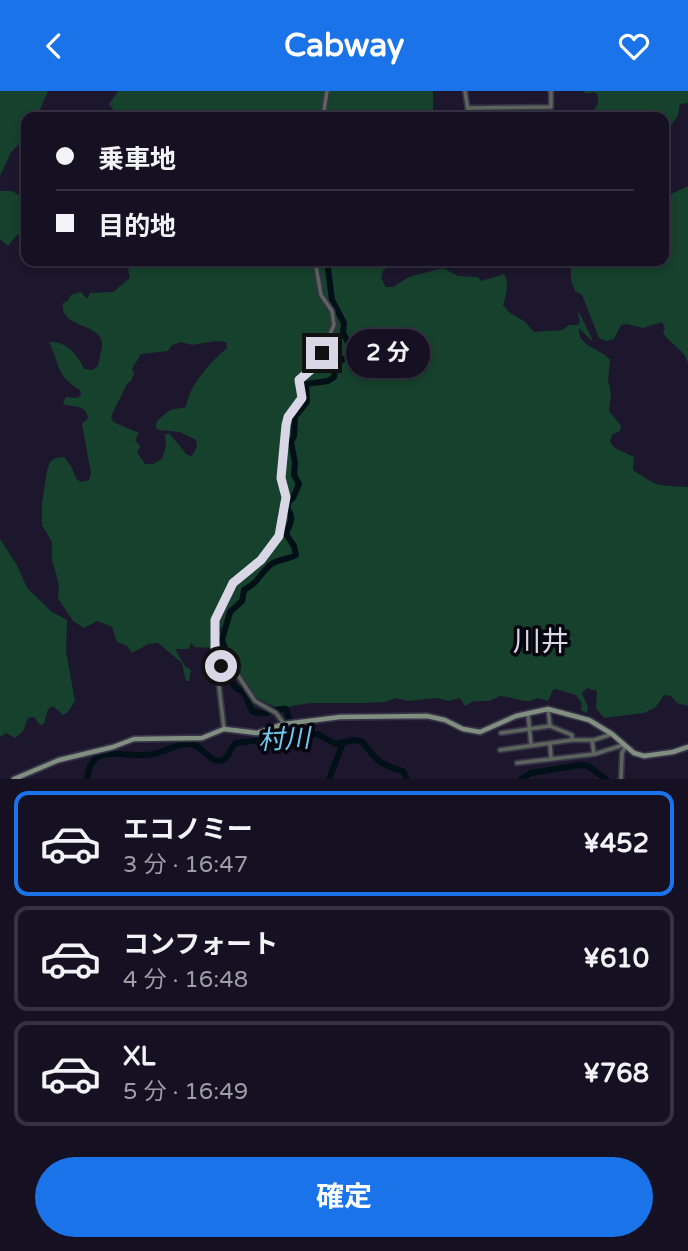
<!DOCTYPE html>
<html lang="ja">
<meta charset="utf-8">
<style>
:root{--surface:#151122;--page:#1e1a2a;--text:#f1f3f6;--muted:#9d9da5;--line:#343140;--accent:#1a73e8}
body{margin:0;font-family:"Varela Round","Noto Sans JP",sans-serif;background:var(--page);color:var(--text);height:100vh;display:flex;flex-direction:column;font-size:26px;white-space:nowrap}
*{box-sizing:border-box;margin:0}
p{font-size:23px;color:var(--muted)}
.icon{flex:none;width:38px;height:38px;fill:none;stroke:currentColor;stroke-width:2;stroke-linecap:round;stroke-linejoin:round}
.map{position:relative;height:688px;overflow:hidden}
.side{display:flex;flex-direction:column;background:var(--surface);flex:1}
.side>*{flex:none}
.hud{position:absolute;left:21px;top:21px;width:648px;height:154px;border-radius:14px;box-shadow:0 4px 10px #0003,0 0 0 2px var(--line);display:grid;align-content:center;height:154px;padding:0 35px;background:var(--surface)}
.end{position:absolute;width:32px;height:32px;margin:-16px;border:9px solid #d9d6e6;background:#111;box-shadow:0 0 0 4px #111}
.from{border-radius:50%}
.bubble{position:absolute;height:49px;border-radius:24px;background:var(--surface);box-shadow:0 4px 10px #0003,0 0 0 2px var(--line);font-size:23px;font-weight:700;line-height:49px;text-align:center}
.hud b{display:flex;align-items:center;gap:24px;height:66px;font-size:26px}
.hud b+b{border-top:2px solid var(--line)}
.hud i{width:18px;height:18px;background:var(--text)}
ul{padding:12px 0 0;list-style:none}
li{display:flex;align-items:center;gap:21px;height:105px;margin:0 14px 10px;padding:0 21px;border:4px solid var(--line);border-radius:14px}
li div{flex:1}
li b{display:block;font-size:26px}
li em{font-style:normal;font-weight:700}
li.selected{border-color:var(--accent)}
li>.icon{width:63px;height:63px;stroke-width:1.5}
.cta{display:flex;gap:14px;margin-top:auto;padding:14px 35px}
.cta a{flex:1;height:80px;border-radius:42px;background:var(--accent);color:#fff;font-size:28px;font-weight:700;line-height:80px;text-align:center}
header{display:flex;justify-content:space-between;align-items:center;height:91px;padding:0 35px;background:var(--accent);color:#fff;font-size:32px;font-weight:700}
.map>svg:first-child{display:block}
.green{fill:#16412d;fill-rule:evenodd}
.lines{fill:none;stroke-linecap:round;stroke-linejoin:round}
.river{stroke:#001016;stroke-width:6}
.street-casing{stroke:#363247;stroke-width:7}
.secondary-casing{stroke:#363247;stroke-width:8}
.street{stroke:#5b655b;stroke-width:3.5}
.secondary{stroke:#808f7f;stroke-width:4.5}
.route{stroke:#d9d6e6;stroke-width:9}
.labels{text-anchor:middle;stroke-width:7;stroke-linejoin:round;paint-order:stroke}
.water-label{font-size:26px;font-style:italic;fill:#6dcdf0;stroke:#06050d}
.quarter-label{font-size:28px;fill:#d9d6e6;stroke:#06050d}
</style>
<header><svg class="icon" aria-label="back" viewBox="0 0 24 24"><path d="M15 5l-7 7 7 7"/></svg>Cabway<svg class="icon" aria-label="heart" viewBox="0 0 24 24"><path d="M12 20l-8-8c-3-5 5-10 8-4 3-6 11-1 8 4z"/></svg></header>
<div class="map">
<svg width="688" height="688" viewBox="0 0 688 688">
<rect width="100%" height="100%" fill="#1c172d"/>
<!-- green -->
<path class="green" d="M0,0H48L38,23L36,26H26V46L11,61L0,85Z
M118,0H433V26H119L109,13Z
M584,0H688V12L680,13L678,24L663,47V26H590L598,13V4L594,1L585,3Z
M688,95V272C684,258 671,254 663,242L665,237L662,231L643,237L627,233L621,234L614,248L606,250L599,247L582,204L575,200L571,189V170H663V107Z
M0,100H12L26,108V141L17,144L8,155L0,148Z
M146,170H404L383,179L381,187L386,196H393L409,186L443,177L458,185L478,186L481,190L504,183C510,192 506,204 503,214L510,222L524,230L534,241L562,239L569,234H578L580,230L577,221L580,223L592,248V250L579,237C578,257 600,256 610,269L608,289L611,302L609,320L621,335L620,340L612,344L610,351L615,357L634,366L633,379C659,397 658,394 688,396V615L677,612L671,605L664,604L656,616L644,622L604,627L596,617L597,600L587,597L582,602L588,617L587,622L581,619L582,613L576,604L556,598L553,599L548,610L537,607C526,615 512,605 500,605L489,610H474L465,615L460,607L449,610L437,607L407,610L396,607L385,611L366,612H311L291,615L281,619L257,607L250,599L237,575L222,563L217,550L222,536H213L211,557L195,556L191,552L189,558H175L185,575L191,579L189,590H186L182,572L158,552L148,553L132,562L127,555L117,551L112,536L97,530L84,537L73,530L58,507L59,494L52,469V451L42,434V412L47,380L50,371L56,367L64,366L71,375L77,389L82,391L89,389L91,382L82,333L88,327C86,314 76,316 65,314L63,311L66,306L78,307L81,303L80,299C56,285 60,274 49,251C65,249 79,265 84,278L92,279L98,275C99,268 102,259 102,253C101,231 59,238 63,212L68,210L71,204L81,201L87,208L90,202L113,201L130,187L128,179L130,176L139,175ZM216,250L226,251L227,257C212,269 188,296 186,316L170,319L157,330L156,337L159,339L180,341L196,349L197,356L192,365L187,364L169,342L165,344L166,355L162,368L153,373H145L137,361L140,355L135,349L139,342L113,331L111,325L127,293L131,290L134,282L132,278L141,263L168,260L172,254L181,251L192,254Z
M0,448L17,474L27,497L52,521L67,529L66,560L75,610L68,621L63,624L53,615L48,618L44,633L40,634L34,626L28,627L23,640L15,647L6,642L0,646Z"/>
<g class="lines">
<!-- river -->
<path class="river" d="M298,645L292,637L286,618C273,616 268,627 252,620L244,601L236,597L230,589L227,576L228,566L222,549L230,521L242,510L244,499C259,491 258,485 269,475C275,468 288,469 296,464L294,455L286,443C290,431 295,428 287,417L289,410L293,407L299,393L294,384L295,372L291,351L294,345L295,326L307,311L306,293L328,290L334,286L336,273L350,264L352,258L343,242L344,232L332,209L327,170
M87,688C90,648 129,669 154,663C165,660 178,652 190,653C202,653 210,674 223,669C229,666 231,656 236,652L318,643L335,653L355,649L363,651C375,669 381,674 403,680L407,688
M329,688L343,652
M521,688L531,682L580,674L588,675L606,688"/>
<defs>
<path id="street" d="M465,0L469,26
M468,17L551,16V0
M323,26L327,0
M223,569L219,595L224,638
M548,618L550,635
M528,622L531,654
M284,633L276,622L255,610L233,577L217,563L214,553L215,534L236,488L261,469L279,445L286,406L281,387L286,334L288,326L302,307L299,289L317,272L334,234L332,220L321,204L315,170
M501,642L550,635L572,644V649
M592,649L594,663
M550,653L551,667
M500,659L572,649H594L612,643
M517,672L595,663L623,654
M621,688L622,662L625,656"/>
<path id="secondary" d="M14,688L59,669L113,656L134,648L202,647L224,638L257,642L284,633L340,626L427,625L445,629L463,638L480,641L516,625L548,618L589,629L612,643L634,662L644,665L673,661L688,656"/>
</defs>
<!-- street casing -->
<use href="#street" class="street-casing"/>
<!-- secondary casing -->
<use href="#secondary" class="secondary-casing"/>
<!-- street -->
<use href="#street" class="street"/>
<!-- secondary -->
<use href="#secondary" class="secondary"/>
</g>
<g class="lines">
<!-- route -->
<path class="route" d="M221,575L223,569L215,559V529L233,492L261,469L279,445L286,406L281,387L286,334L288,326L302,307L299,289L314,276L322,262"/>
</g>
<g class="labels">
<!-- water labels -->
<g class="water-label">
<text transform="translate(284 648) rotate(-3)" y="9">村川</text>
</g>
<!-- quarter labels -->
<g class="quarter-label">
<text x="541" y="560">川井</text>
</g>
</g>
</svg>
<i class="end from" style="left:221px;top:575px"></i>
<i class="end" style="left:322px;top:262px"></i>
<div class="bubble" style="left:346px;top:238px;width:84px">2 分</div>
<div class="hud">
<b><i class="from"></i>乗車地</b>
<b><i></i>目的地</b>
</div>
</div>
<section class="side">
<ul>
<li class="selected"><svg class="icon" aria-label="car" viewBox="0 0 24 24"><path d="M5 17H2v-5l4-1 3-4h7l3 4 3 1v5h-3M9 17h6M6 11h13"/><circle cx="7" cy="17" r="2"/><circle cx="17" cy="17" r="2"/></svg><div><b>エコノミー</b><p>3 分 · 16:47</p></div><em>¥452</em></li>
<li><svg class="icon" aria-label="car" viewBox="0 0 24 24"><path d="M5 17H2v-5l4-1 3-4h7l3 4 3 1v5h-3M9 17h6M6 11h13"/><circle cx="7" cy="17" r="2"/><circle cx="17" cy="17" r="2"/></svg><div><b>コンフォート</b><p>4 分 · 16:48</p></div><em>¥610</em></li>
<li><svg class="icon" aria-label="car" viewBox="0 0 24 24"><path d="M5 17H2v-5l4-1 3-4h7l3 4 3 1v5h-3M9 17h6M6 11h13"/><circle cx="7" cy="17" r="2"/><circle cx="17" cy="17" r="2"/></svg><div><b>XL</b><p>5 分 · 16:49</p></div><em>¥768</em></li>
</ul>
<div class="cta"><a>確定</a></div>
</section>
